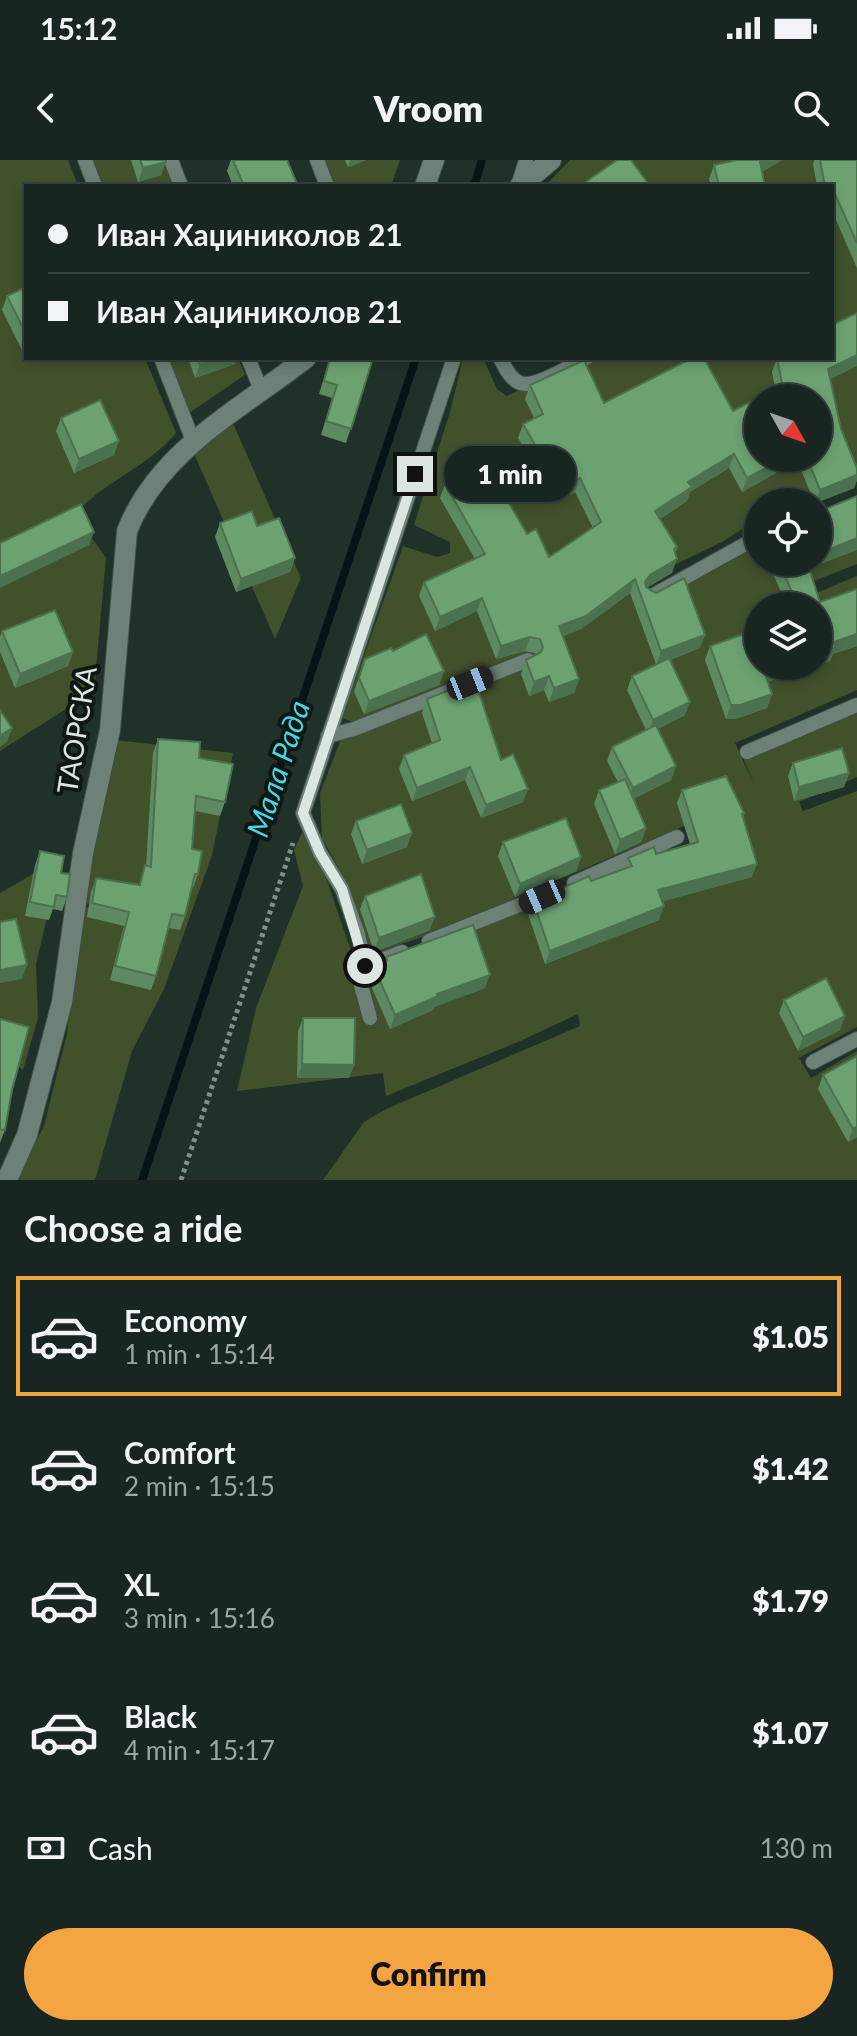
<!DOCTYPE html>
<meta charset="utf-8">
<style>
:root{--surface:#182520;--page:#212d29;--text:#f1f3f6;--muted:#9fa5a5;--line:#36423e;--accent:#f2a540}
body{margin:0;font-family:Lato,sans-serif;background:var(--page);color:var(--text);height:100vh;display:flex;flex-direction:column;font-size:30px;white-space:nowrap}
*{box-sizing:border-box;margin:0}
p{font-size:26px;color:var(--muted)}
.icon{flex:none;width:44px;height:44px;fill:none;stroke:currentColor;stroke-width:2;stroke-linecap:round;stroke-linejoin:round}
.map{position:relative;height:1020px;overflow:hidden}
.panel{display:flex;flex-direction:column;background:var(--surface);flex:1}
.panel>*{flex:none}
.banner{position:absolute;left:24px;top:24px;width:810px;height:176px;border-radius:0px;box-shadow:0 4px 12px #0003,0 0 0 2px var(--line);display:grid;align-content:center;height:176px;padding:0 24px;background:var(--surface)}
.needle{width:52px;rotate:130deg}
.tools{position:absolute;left:744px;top:224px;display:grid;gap:16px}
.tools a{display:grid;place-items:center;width:88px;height:88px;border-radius:50%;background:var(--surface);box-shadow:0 4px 12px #0003,0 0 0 2px var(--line);font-size:40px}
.end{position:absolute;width:36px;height:36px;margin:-18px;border:10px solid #dbe6e1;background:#111;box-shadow:0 0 0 4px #111}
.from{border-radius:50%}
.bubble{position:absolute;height:56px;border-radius:28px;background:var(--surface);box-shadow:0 4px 12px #0003,0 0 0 2px var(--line);font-size:26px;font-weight:800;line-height:56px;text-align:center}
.car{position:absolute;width:24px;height:48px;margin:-24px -12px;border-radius:10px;box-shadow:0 0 6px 2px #0007;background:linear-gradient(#222 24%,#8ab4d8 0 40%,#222 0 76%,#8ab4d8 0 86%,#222 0)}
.banner b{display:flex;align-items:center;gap:28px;height:76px;font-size:30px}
.banner b+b{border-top:2px solid var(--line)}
.banner i{width:20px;height:20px;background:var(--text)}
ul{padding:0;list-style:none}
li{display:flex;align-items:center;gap:24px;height:120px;margin:0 16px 12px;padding:0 8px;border:4px solid transparent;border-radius:0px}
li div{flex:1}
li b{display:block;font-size:30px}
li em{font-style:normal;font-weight:800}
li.selected{border-color:var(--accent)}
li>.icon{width:72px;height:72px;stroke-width:1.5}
h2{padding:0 24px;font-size:36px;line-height:96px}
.pay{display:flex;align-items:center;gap:20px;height:88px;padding:0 24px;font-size:30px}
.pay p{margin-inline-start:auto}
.cta{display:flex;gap:16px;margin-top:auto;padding:16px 24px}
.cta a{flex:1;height:92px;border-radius:48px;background:var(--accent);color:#111;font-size:32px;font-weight:800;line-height:92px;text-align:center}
.status{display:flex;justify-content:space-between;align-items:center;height:56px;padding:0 40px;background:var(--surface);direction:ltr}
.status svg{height:22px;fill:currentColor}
header{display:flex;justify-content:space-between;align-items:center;height:104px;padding:0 24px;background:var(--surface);font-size:36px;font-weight:800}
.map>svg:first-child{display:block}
.green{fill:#41512c;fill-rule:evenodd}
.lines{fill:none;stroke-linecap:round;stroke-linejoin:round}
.stream{stroke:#071415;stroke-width:8}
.service-casing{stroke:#3f4e48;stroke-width:16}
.minor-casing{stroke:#3f4e48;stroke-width:22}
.path{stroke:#828f89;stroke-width:5;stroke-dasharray:4 4;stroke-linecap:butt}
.service{stroke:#6d8177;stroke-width:14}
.minor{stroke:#6d8177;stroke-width:20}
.wall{fill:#5d8a61}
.shaded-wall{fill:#4c714f}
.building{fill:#6ca171;stroke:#4c714f;stroke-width:2}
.route{stroke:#dbe6e1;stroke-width:10}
.labels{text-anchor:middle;stroke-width:8;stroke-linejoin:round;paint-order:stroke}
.street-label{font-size:28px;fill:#dbe6e1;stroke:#0f1714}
.water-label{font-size:30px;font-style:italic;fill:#45d7e5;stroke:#0f1714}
</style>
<div class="status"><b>15:12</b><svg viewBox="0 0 49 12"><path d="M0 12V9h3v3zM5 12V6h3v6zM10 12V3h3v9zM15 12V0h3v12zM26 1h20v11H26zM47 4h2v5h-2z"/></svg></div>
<header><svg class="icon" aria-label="back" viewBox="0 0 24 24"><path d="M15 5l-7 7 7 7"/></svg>Vroom<svg class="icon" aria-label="search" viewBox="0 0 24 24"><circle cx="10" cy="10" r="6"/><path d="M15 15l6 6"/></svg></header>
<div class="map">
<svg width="857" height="1020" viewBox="0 0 857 1020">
<rect width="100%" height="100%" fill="#20312a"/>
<!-- green -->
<path class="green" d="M0,0H68L78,26H26V198H145L176,273C146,308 105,321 75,354L106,398L94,531L0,591Z
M88,0H164L173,26H98Z
M320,0H400L391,26H332Z
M570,0H857V320L800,342H758V359L722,382L642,420L637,440L758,380V402H818L857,340V404L811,422L814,434L857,416V530L735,583L754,625L742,595L857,545V617L799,642L803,651L857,631V867L799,898L811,918L857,891V1020H323L364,962L386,949L580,866L578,854L518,882L386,936L383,913L237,931L256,848L303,726L294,690L307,662L362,823L361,815L419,795L475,770L700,681L691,663L434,773L372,794L344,718L322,678L320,633L341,579L353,562L342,558L403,386L437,397L450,393V382L414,365L450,252L463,198H483L497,229L507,236L593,198H832V26H545ZM758,238H818V298H758ZM758,446H818V506H758Z
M164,198H238L245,215L186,255Z
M232,261L301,418L275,479L193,291Z
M115,580L233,593L212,695L164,829L132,891L95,1020H16L44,966L67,874L81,746L158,763L82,742Z
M61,698L36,804L38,858L23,910L0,893V733Z"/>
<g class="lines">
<!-- stream -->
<path class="stream" d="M474,26L482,0
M142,1020L416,198"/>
<defs>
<path id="service" d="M85,0L95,26
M171,0L181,26
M317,0L327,26
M518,26L526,0
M161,198L193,281
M248,198L262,232
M500,198C505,207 510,219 520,223C535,229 571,205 586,198
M650,437L758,377
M328,576L354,569L528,500
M747,592L857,545
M574,723L677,677
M429,781L547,734
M365,806L402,792
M370,858L361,825L365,806L358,774L342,729L320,693L303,653L454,198
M813,902L857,879"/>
<path id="minor" d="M425,26L434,0
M520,26L551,0
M7,1020L27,975L62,842L83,693L110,570L127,371C159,290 241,249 306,198"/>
</defs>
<!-- service casing -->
<use href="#service" class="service-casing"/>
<!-- minor casing -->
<use href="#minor" class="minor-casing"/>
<!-- path -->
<path class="path" d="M181,1020L293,683"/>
<!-- service -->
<use href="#service" class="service"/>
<!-- minor -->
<use href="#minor" class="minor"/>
</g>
<!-- wall -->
<path class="wall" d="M131,0H166L161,15L138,22Z
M231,0H287L298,26H233L227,11Z
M345,0H366L348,7Z
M735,0H782L762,12L765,26H711L709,19L714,5Z
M814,0H857V108L832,51V26H817L813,4Z
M26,127V187L22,190L2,150L7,136Z
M188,198H237L235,204L195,218Z
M330,198H373L346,283L321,275L332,238L319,234Z
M777,198L830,219L841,269L857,308V320L854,328L818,342H814L798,302L791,305L790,298H818V238H777L772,212Z
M530,225L604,243L733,251L776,313L742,332L729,308L690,332L687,341L660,359L677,387L672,413L646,428L700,488L670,500L685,555L658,569L676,606L671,620L633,639L646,668L641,682L615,694L594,644L599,630L618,622L607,601L612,587L646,570L627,530L632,516L656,504L630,433L581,469L563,476L579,519L574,533L549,542L544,530L529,536L521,514L526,500L536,495L535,493L525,491L496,499L477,451L435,471L419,436L424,422L475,399L440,338L445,324L515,325L510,338L507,340L527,374L549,397L593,368L575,332L562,339H554L518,278L523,264L534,258L525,239Z
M61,258L114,295L74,313L56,271Z
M220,363L257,366L295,398L290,412L236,432L215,377Z
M768,402H818L809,409L820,442L857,429V486L833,494L830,501L818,505V446H787Z
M2,471L73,492L68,506L15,528L0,492V477Z
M710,486L758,506H815L767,522L772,534L767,548L735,559H726L705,500Z
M393,491L444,511L439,525L364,554L354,532L365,499Z
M427,539L501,600L523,642L481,658L465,620L412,641L399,609L404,595L432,583L422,553Z
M158,579L199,598L225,642L220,656L195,651L192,689L198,714L193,728H192L185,756L180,770L169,768L156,816L151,830L110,820L124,766L87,757L91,732L96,718L139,725L145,705L146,706L153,593Z
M793,603L849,613L844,627L794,641L788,616Z
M682,630L744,653L743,657L752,717L663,741L659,760L545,804L528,754L533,741L624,709L628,698L656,694L690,684L677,643Z
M356,661L407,687L362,704L351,674Z
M503,682L581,697L576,711L515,737L498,696Z
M40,691L61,713L67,737L62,751L53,749L49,760L25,756L35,705Z
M365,736L430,770L374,792L360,749Z
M386,797L485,828L434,847L433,850L390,869L372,828L373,818L378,805L384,802Z
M784,840L840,870L798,891L779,853Z
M303,858L354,905L349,918H297L298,871Z
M0,859L5,970L0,983Z
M857,896V977L848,982L818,929L823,915Z"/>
<!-- shaded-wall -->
<path class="shaded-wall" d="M350,0H366L348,7Z
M764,0H782L755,16L760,2Z
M166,2L161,15L138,22L143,8Z
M857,195V206L823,223L828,209Z
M216,198H237L235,204L195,218L200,204Z
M119,281L114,295L74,313L79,299Z
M734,294L729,308L690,332L687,341L650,365L655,351L688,322Z
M794,298H799L798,302L791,305Z
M781,300L776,313L742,332L747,318Z
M857,315V320L854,328L818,342H816L820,330Z
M580,318L575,332L562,339H554L559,326Z
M515,325L510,338L497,344L502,331Z
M94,372L89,385L0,428V416Z
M857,378V390L800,412L804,402H818V394Z
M295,398L290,412L236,432L241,419Z
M677,399L672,413L645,429L640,436L645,422L650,415Z
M635,419L630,433L581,469L554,480L559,466Z
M482,438L477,451L435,471L440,457Z
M857,474V486L833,494L830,501L818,505V493L834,482Z
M705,475L700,488L656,505L661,491Z
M530,477L525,491L496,499L501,486Z
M73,492L68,506L15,528L20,514Z
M780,506H815L758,525L764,511Z
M444,511L439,525L364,554L369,541Z
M549,516L544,530L529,536L534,522Z
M579,519L574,533L549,542L554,528Z
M772,534L767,548L735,559H726L731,545Z
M690,542L685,555L648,574L653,560Z
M12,568L7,582L0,587V576Z
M676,606L671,620L628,641L633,628Z
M470,607L465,620L412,641L417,628Z
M849,613L844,627L794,641L799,627Z
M528,629L523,642L481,658L486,645Z
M646,668L641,682L615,694L620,680Z
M412,673L407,687L362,704L367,690Z
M581,697L576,711L515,737L520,724Z
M757,704L752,717L653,744L658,730Z
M664,746L659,760L545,804L550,791Z
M435,757L430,770L374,792L379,778Z
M27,805L22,819L0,823V810Z
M490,815L485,828L434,847L433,850L390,869L395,855L437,834Z
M845,856L840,870L798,891L803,877Z
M302,904L354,905L349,918H297Z
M857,966V977L848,982L853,969Z"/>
<!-- building -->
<path class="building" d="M140,0H166V2L143,8Z
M233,0H287L298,26H244Z
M617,0H631L650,26H580Z
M737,0H764L760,2L765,26H719L714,5Z
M820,0H857V83L835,34H832V26H825Z
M26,127V174L7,136Z
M857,153V195L828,209L841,269L857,308V315L820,330L807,298H818V238H785L777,198H832V165Z
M197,198H216L200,204Z
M330,198H373L351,269L326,261L337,225L324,221Z
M692,198H704L733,251L750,242L758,257V298H780L781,300L747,318L734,294L688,322L692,327L655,351L677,387L674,389L677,399L650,415L645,422L646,427L656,433L684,418L705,475L661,491L635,419L586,456L559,466L579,519L554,528L549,516L534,522L526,500L541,492L543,487L540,479L530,477L501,486L482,438L440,457L424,422L485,394L445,324L500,293L515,325L502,331L527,374L536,369L549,397L601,362L580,318L567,326H559L523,264L543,254L530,225L584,200L604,243Z
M100,240L119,281L79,299L61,258Z
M857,336V378L818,394V352Z
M81,344L94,372L0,416V383Z
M252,351L257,366L279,358L295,398L241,419L220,363Z
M779,402H807L820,442L857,429V474L834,482L835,487L818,493V446H798Z
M55,450L73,492L20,514L2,471Z
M758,469V506H780L764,511L772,534L740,545H731L710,486Z
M426,474L444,511L369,541L359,518L365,499L391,488L393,491Z
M669,498L690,542L653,560L632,516Z
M475,520L501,600L513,594L528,629L486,645L470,607L417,628L404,595L440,580L427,539Z
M0,550L12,568L0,576Z
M656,565L676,606L633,628L612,587Z
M158,579L200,582L199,598L233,604L225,642L196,636L192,689L202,691L198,714H195L185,756L172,754L156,816L115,806L129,752L92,743L96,718L140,725L145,705L151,707Z
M842,588L849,613L799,627L793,603Z
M726,616L744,653L742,654L757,704L658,730L664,746L550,791L533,741L589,716L591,721L632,706L628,698L654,687L656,694L698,682L682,630Z
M625,619L646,668L620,680L599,630Z
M401,644L412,673L367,690L356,661Z
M566,658L581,697L520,724L503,682Z
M40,691L64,696L61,713L70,714L67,737L56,735L54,747L30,742Z
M421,714L435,757L379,778L365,736Z
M16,759L27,805L0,810V762Z
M473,765L490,815L437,834L438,836L395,855L377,814L378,805L387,800L386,797Z
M826,818L845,856L803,877L784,840Z
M303,858H355L354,905L302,904Z
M0,859L29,867L12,930L5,970L0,969Z
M857,896V966L853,969L823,915Z"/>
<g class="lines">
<!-- route -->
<path class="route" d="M365,806L342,729L320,693L303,653L415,314"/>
</g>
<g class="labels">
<!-- street labels -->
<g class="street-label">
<text transform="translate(77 570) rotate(-81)" y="10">ТАОРСКА</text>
</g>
<!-- water labels -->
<g class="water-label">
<text transform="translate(279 609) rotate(-72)" y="10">Мала Рада</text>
</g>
</g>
</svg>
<div class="tools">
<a><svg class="needle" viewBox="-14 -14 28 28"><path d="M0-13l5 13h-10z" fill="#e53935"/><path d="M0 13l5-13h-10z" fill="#9fa5a5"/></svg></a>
<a><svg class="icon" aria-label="locate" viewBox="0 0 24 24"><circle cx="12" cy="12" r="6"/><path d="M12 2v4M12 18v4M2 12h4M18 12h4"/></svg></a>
<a><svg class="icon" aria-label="layers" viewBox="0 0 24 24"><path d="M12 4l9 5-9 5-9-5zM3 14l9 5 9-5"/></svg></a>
</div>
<i class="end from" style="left:365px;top:806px"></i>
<i class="end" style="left:415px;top:314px"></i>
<div class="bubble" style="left:444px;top:286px;width:132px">1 min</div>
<i class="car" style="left:470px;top:523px;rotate:68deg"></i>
<i class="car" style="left:542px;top:737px;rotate:246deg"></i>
<div class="banner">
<b><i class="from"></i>Иван Хаџиниколов 21</b>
<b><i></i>Иван Хаџиниколов 21</b>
</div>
</div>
<section class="panel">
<h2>Choose a ride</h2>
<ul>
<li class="selected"><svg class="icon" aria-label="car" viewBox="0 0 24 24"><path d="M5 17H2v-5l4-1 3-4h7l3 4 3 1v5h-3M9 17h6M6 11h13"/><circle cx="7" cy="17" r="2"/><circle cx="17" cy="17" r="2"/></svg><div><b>Economy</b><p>1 min · 15:14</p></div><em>$1.05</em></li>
<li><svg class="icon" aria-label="car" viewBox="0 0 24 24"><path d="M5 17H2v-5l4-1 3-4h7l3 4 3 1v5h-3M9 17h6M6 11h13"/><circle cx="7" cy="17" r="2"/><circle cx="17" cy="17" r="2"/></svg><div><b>Comfort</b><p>2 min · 15:15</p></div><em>$1.42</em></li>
<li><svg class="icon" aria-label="car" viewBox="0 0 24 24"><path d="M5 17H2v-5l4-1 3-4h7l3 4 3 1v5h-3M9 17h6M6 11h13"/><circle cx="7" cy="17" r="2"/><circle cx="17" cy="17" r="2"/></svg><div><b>XL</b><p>3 min · 15:16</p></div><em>$1.79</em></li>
<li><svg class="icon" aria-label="car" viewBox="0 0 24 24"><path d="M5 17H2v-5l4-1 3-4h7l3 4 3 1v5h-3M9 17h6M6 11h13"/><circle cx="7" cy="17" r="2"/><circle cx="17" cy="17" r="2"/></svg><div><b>Black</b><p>4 min · 15:17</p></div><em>$1.07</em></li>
</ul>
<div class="pay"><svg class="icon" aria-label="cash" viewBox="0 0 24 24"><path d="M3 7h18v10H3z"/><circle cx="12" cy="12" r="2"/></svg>Cash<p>130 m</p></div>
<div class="cta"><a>Confirm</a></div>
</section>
